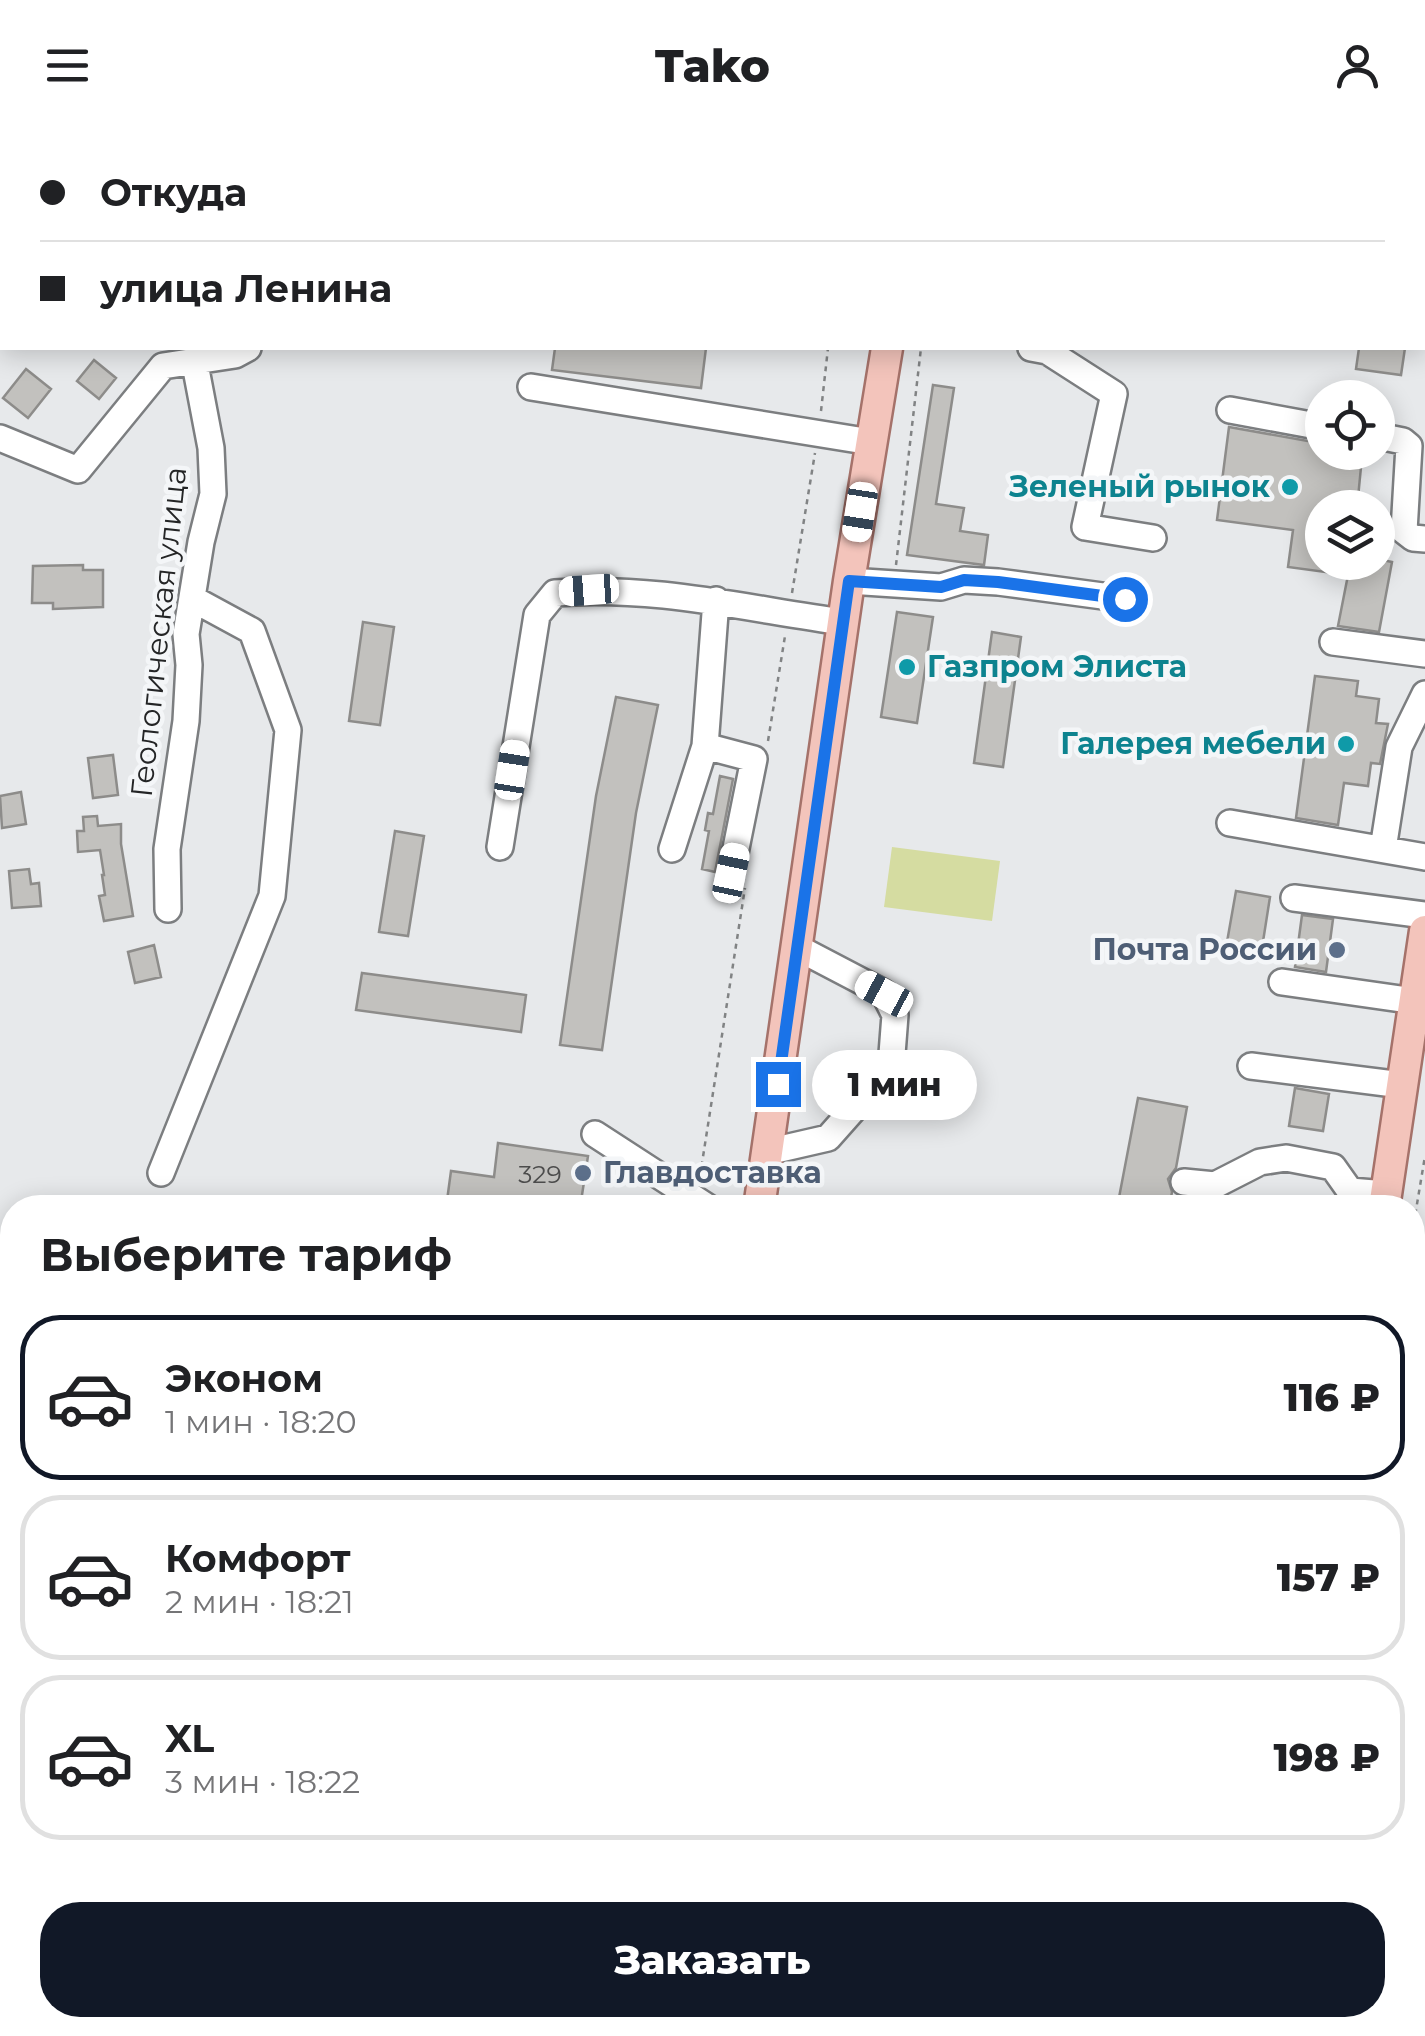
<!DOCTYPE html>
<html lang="ru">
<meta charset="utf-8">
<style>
:root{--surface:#fff;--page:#f2f2f2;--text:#202124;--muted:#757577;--line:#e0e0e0;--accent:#111827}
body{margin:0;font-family:Montserrat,sans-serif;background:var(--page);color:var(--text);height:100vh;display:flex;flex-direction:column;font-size:38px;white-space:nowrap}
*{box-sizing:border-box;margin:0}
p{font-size:32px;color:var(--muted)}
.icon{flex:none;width:55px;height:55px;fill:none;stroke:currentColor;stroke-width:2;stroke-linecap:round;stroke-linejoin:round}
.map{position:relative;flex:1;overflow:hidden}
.panel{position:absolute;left:0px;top:1065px;width:1425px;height:842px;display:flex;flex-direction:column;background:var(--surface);border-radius:40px 40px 0 0;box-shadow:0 5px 25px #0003}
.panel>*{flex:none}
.banner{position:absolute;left:0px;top:0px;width:1425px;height:220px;box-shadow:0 5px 25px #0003;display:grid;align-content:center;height:220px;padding:0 40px;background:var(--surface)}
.tools{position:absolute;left:1305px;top:250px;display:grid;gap:20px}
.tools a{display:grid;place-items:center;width:90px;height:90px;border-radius:50%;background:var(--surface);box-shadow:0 5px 25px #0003;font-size:50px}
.end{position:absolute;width:45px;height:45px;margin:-22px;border:12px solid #1a73e8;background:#fff;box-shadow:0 0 0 5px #fff}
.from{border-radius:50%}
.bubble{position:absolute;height:70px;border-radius:35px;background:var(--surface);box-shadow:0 5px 25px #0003;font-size:32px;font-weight:800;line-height:70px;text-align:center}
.car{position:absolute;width:30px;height:60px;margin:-30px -15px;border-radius:12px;box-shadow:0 0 8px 2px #0007;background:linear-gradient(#fff 24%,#345 0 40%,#fff 0 76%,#345 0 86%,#fff 0)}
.banner b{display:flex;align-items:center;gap:35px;height:95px;font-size:38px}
.banner b+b{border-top:2px solid var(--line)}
.banner i{width:25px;height:25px;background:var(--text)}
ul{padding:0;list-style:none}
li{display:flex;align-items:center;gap:30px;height:165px;margin:0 20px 15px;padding:0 20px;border:5px solid var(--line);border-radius:40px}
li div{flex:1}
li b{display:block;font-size:38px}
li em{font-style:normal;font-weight:800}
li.current{border-color:var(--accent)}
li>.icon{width:90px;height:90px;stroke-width:1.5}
h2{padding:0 40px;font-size:45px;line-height:120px}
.button{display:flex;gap:20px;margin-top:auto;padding:20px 40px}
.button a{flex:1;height:115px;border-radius:40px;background:var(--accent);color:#fff;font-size:40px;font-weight:800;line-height:115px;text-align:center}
header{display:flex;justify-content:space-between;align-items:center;height:130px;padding:0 40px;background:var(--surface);font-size:45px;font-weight:800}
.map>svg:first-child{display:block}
.industrial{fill:#f0dace}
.green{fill:#d5dca1}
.building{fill:#c2c1be;stroke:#8d8c8a;stroke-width:2.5}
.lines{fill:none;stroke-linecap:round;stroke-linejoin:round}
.minor-casing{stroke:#7c7e80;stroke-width:30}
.major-casing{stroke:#a5726a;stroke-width:35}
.path{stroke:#818384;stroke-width:2.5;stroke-dasharray:5 5;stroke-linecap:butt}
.minor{stroke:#fff;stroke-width:25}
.major{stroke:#f3c4bb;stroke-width:30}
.route{stroke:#1a73e8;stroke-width:12}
.culture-dot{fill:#0f9aa8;stroke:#f4f6f8;stroke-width:4}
.service-dot{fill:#5c6f8a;stroke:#f4f6f8;stroke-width:4}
.labels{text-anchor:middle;stroke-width:9;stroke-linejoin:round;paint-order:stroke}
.number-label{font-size:25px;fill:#4c4c4c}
.culture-label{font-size:30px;font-weight:bold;fill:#0d838f;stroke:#f4f6f8;text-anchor:end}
.street-label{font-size:30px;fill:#242526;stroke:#f4f6f8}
.service-label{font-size:30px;font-weight:bold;fill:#4e5e75;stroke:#f4f6f8;text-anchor:end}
</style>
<header><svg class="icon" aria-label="menu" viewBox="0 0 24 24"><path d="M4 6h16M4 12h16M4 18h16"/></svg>Tako<svg class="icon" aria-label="person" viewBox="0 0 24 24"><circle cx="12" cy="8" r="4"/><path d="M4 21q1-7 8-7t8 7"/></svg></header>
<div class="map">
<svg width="1425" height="1906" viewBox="0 0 1425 1906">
<rect width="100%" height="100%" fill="#e7e9eb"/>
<!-- industrial -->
<path class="industrial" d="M0,1283H12V1895H439L437,1906H0Z"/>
<!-- green -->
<path class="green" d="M892,717L1000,731L992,791L884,777Z"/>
<!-- building -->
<path class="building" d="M555,218H706L701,258L552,240Z
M1359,218H1405L1401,245L1356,239Z
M94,230L116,248L99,269L77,251Z
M26,239L51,259L28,288L3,268Z
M933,255L954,258L936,374L964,378L960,401L988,405L984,435L907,425Z
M1229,297L1319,313L1318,318L1322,319V322H1347L1345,335L1361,337L1357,378H1322V432H1378V429L1392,432L1379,502L1338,496L1348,445L1288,437L1293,400L1217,390Z
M83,435V440H103V477L53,479V473H32L33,436Z
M897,482L933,487L917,593L881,587Z
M363,492L394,497L380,595L349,591Z
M992,502L1021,507L1003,637L974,633Z
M1315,546L1358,551L1356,566L1379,569L1376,593L1388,594L1380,634L1371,633L1368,656L1344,653L1338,695L1296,688Z
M616,567L658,575L636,683L602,920L560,915L596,666Z
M113,625L118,665L93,668L88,628Z
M720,646L733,649L715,742L702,739L709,701L705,700L708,683L713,684Z
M21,662L26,694L2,698L0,666Z
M97,686L98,696L121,694V714L133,786L104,791L99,766L105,765L102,745H104L100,720L78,722L77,701H84L83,687Z
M395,701L424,706L408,806L379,802Z
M29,739L31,754L39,753L41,776L12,778L9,741Z
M1236,761L1270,767L1262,818L1227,812Z
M1302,785L1333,789L1326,842L1295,837Z
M154,815L161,847L135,853L128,822Z
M362,843L526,865L521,902L356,880Z
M935,930L964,934L958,979L929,975L931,961L902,956L897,988L879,986L881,972L906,942L933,946Z
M1295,958L1329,964L1323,1001L1289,996Z
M1138,968L1187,977L1176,1038L1168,1049L1172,1062L1169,1078H1117Z
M498,1013L588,1026L580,1078H446L451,1041L494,1047Z
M1418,1110H1425V1147L1412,1145Z
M0,1327L12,1329L8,1395L0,1394Z
M1412,1687L1425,1688V1726L1412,1724Z
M1412,1770L1425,1771V1817L1412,1815Z
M1412,1861L1425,1862L1422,1906H1412Z"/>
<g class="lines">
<defs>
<path id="minor" d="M1293,0L1309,2
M489,2L491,0
M752,2L753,0
M1422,20H1425
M0,57L2,59
M1031,218L1047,221L1114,264L1085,397L1153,408
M531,257L871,312
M1230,280L1322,297
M1378,306L1403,311L1409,316L1404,401L1413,408L1425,409
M0,308L78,340L163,236L235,225L248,218
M849,451L941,457L964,450L998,452L1125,469
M1333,512L1425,524
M705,616L754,629L731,743
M1230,693L1425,727
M500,717L537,485L555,463C653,455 748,479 843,492
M672,719L705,616L716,470
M1383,719L1399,617L1425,564
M1294,768L1425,785
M168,779L167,719L186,591L189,535L186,504L201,412L213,364L211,318L195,234
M1282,852L1415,871
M1251,936L1402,955
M595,1004L709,1078
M767,1022L828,1008L891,937L895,885L884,863L798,818
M161,1043L272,766L288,600L252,501L193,469
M1184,1052L1215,1055L1260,1032L1286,1028L1333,1037L1350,1061L1386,1064
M1412,1182L1425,1184
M1412,1381L1425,1306
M1412,1841L1425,1842
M1310,1906L1311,1895"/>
<path id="major" d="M921,2V0
M759,1078L849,451L887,218
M1384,1078L1425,801
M1412,1629L1425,1631
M635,1906L637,1895
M1260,1906L1261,1895"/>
</defs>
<!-- minor casing -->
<use href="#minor" class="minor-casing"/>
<!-- major casing -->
<use href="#major" class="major-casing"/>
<!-- path -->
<path class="path" d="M858,2V0
M956,2V0
M821,281L828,218
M896,435L921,218
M792,463L815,323
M768,611L785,506
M700,1046L745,758
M1412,1104L1425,1026
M579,1906L580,1895
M671,1906L673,1895"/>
<!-- minor -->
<use href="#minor" class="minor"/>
<!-- major -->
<use href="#major" class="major"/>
</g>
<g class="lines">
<!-- route -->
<path class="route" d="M778,954L849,451L941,457L964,450L998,452L1125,469"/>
</g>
<!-- markers -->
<g class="culture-dot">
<circle cx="1290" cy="357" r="10"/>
<circle cx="907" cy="537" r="10"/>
<circle cx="1346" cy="614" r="10"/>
</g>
<g class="service-dot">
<circle cx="1337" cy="820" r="10"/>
<circle cx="583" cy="1043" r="10"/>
</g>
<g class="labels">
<!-- number labels -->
<g class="number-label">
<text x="540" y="1053">329</text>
</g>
<!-- culture labels -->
<g class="culture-label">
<text x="1270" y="367">Зеленый рынок</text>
<text x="927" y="547" text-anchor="start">Газпром Элиста</text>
<text x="1326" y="624">Галерея мебели</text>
</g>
<!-- street labels -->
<g class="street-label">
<text transform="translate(159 502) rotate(-84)" y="10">Геологическая улица</text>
</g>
<!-- service labels -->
<g class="service-label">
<text x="1317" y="830">Почта России</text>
<text x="603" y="1053" text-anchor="start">Главдоставка</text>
</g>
</g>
</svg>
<div class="tools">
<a><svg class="icon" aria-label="locate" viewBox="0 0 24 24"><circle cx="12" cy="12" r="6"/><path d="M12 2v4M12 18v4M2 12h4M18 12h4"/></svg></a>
<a><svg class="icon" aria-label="layers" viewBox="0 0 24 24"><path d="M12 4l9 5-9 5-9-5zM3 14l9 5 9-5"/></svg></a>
</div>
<i class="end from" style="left:1125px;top:469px"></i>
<i class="end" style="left:778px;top:954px"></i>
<div class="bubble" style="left:812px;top:920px;width:165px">1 мин</div>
<i class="car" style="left:860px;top:382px;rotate:189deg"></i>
<i class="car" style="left:589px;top:460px;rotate:266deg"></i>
<i class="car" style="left:512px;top:640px;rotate:9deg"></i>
<i class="car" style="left:731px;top:743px;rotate:12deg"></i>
<i class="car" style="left:884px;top:864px;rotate:298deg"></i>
<div class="banner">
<b><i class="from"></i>Откуда</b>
<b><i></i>улица Ленина</b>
</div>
<section class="panel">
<h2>Выберите тариф</h2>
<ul>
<li class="current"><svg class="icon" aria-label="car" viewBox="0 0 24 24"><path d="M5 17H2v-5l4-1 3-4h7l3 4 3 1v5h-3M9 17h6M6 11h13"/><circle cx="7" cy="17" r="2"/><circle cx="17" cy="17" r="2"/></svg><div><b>Эконом</b><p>1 мин · 18:20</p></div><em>116 ₽</em></li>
<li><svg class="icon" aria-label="car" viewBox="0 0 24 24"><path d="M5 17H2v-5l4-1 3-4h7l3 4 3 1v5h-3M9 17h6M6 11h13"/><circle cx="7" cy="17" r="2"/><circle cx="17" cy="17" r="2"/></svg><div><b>Комфорт</b><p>2 мин · 18:21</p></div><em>157 ₽</em></li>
<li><svg class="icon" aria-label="car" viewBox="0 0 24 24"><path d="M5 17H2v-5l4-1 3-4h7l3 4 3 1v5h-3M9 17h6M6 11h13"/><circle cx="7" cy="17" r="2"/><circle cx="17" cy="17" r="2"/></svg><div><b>XL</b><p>3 мин · 18:22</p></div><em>198 ₽</em></li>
</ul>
<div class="button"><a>Заказать</a></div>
</section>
</div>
